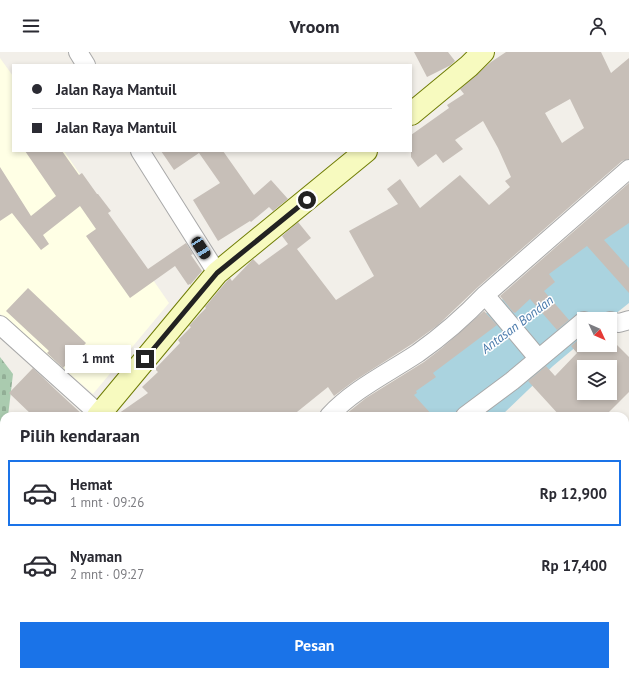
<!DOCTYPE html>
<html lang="id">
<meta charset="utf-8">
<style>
:root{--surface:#fff;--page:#f7f7f7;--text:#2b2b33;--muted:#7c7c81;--line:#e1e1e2;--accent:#1a73e8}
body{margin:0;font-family:"PT Sans",sans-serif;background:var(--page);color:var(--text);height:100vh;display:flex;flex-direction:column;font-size:15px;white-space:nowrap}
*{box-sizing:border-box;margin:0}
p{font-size:13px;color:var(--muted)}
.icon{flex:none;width:22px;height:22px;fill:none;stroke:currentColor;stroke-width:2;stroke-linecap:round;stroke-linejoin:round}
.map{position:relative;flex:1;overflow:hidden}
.side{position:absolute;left:0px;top:360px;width:629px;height:264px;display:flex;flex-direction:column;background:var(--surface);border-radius:12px 12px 0 0;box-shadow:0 2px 6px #0003}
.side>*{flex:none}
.top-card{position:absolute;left:12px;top:12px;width:400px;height:88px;border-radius:0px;box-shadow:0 2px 6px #0003;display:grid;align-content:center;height:88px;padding:0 20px;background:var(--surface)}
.needle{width:26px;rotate:134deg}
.fabs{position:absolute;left:577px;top:260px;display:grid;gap:8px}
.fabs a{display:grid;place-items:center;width:40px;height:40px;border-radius:0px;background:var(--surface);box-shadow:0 2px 6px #0003;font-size:20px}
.end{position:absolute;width:18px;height:18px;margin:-9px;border:5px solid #222;background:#fff;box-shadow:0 0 0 2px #fff}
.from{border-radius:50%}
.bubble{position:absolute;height:28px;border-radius:0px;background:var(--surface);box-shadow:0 2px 6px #0003;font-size:13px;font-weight:800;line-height:28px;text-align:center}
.car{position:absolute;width:12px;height:24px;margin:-12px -6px;border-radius:5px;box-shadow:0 0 3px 1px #0007;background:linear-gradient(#222 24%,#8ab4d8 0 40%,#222 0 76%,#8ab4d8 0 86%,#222 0)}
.top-card b{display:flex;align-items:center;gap:14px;height:38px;font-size:15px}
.top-card b+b{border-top:1px solid var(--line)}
.top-card i{width:10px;height:10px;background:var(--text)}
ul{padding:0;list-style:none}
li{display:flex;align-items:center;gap:12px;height:66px;margin:0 8px 6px;padding:0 12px;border:2px solid transparent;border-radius:0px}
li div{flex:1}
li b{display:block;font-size:15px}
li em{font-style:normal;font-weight:800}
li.active{border-color:var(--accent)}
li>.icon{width:36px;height:36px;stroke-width:1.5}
h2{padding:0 20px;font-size:18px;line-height:48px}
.primary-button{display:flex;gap:8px;margin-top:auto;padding:8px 20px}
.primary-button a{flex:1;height:46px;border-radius:0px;background:var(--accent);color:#fff;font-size:16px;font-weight:800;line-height:46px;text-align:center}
header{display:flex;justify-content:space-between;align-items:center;height:52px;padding:0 20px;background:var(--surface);font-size:18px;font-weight:800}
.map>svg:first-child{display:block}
.education{fill:#ffffe5}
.cemetery{fill:url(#cemetery-stones)}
.water{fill:#aad3df}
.building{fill:#c7bfb8;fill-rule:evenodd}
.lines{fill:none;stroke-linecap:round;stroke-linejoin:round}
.street-casing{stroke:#a9a9a9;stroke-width:20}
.secondary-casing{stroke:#707d05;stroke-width:24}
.path{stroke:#fa8072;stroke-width:2.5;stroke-dasharray:2 2;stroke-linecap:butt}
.street{stroke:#fff;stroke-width:18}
.secondary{stroke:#f7fabf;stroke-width:22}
.route{stroke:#222;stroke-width:5}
.labels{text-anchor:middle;stroke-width:3;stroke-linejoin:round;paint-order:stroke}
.water-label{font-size:13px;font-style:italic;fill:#4a7aab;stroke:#fff}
</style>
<header><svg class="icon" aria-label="menu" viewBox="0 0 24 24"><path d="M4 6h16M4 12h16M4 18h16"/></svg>Vroom<svg class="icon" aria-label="person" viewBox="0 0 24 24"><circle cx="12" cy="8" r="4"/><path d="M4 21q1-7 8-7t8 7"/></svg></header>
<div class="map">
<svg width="629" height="624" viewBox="0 0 629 624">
<defs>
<pattern id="cemetery-stones" width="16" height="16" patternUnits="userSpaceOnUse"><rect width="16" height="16" fill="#aacbaf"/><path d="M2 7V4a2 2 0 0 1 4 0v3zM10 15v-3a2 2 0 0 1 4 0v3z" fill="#92ae96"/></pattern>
</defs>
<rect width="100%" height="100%" fill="#f2efe9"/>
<!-- education -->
<path class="education" d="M0,6L13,24V99H64L169,251L93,342L0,262Z"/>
<!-- cemetery -->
<path class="cemetery" d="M0,305L13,322L8,364H4V384L0,391Z"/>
<!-- water -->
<path class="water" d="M629,134V251L609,267H584V288L553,314L501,364H364L503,247Z
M0,514L4,516V563L0,559Z
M141,620H295L292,624H139Z"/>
<!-- building -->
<path class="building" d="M414,0H448L455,9L451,13L427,25Z
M506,0H601L611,21L629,6V107L622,109L478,235L438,273L412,292L354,329L334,344L328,335L292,364H115L148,341L142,335L158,320L155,317L180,291L178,288L191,275L189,274L200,262L206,256L205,255L226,230L230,226L232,229L253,207L259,213L288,192L282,184L298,170L311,186L297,197L336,248L374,224L349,179L398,152L387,137L400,127L420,156L460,123L489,153L510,135L505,129L511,125L498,96L483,69L455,88L463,97L443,111L436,102L418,115L411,105V83L449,56L447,53L464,42L460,37L491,10ZM570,47L584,76L562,91L545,61Z
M25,99H62L79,123L82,121L97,142H98L111,159L108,161L148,217L186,191L193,202L191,203L202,219L190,233V232L188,233L175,214L130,246L86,184L96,177L80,154L43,183L49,192L41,198L12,161L0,169V115L31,164L56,144Z
M161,99H223L254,143L271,128L288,147L273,159L269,155L251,170L250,169L218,189L193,148L220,131L199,101L174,118Z
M629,131V171L604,188L629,216V241L587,194L549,222L555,230L544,239L569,268L557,278L530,247L515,261L513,260L500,244Z
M28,236L86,291L63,316L47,301L49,299L6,259Z
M484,259L497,273L433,321L436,325L416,339L417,341L414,343L433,364H348L346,362L366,346L424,310L442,296Z
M584,283V293H610V286L629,305V340L605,364H560L528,329L546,314L555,324L577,301L571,294ZM584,315H610V341H584Z
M33,316L57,339L84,364H33L9,341Z"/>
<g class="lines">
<defs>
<path id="street" d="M78,0L86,13
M140,99L217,221
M485,243L538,306
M610,269L619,271L629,268
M0,273L99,362
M329,364C354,337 388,321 418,301C442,284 465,264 485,243L629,117
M465,364L512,329L584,269
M118,624L120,620
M266,624L268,620"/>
<path id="secondary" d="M411,62L469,14L483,0
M98,364L217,221L366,99
M0,485L4,480"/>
</defs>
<!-- street casing -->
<use href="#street" class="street-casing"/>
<!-- secondary casing -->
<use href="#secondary" class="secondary-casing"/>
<!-- path -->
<path class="path" d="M0,415L4,418"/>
<!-- street -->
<use href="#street" class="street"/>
<!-- secondary -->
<use href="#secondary" class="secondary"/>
</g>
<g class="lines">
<!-- route -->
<path class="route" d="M145,307L217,221L307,148"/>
</g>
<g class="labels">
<!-- water labels -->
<g class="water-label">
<text transform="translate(517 272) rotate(-37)" y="5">Antasan Bondan</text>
</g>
</g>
</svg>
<div class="fabs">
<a><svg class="needle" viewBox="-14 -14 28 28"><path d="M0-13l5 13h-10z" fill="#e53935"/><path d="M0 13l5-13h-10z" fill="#7c7c81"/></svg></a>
<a><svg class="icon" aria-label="layers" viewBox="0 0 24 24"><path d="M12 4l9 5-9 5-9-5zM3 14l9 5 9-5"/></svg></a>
</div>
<i class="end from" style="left:307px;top:148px"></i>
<i class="end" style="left:145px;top:307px"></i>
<div class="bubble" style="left:65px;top:293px;width:66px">1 mnt</div>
<i class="car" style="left:201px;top:196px;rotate:147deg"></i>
<div class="top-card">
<b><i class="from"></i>Jalan Raya Mantuil</b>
<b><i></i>Jalan Raya Mantuil</b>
</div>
<section class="side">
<h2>Pilih kendaraan</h2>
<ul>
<li class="active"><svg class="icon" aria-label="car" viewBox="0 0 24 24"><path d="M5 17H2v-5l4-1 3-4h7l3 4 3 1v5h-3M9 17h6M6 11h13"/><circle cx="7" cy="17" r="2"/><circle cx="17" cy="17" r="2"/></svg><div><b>Hemat</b><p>1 mnt · 09:26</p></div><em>Rp 12,900</em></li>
<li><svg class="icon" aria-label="car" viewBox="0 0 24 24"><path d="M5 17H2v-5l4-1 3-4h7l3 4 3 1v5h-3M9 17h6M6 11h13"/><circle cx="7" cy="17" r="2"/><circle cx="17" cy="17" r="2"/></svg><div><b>Nyaman</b><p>2 mnt · 09:27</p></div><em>Rp 17,400</em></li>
</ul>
<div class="primary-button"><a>Pesan</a></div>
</section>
</div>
